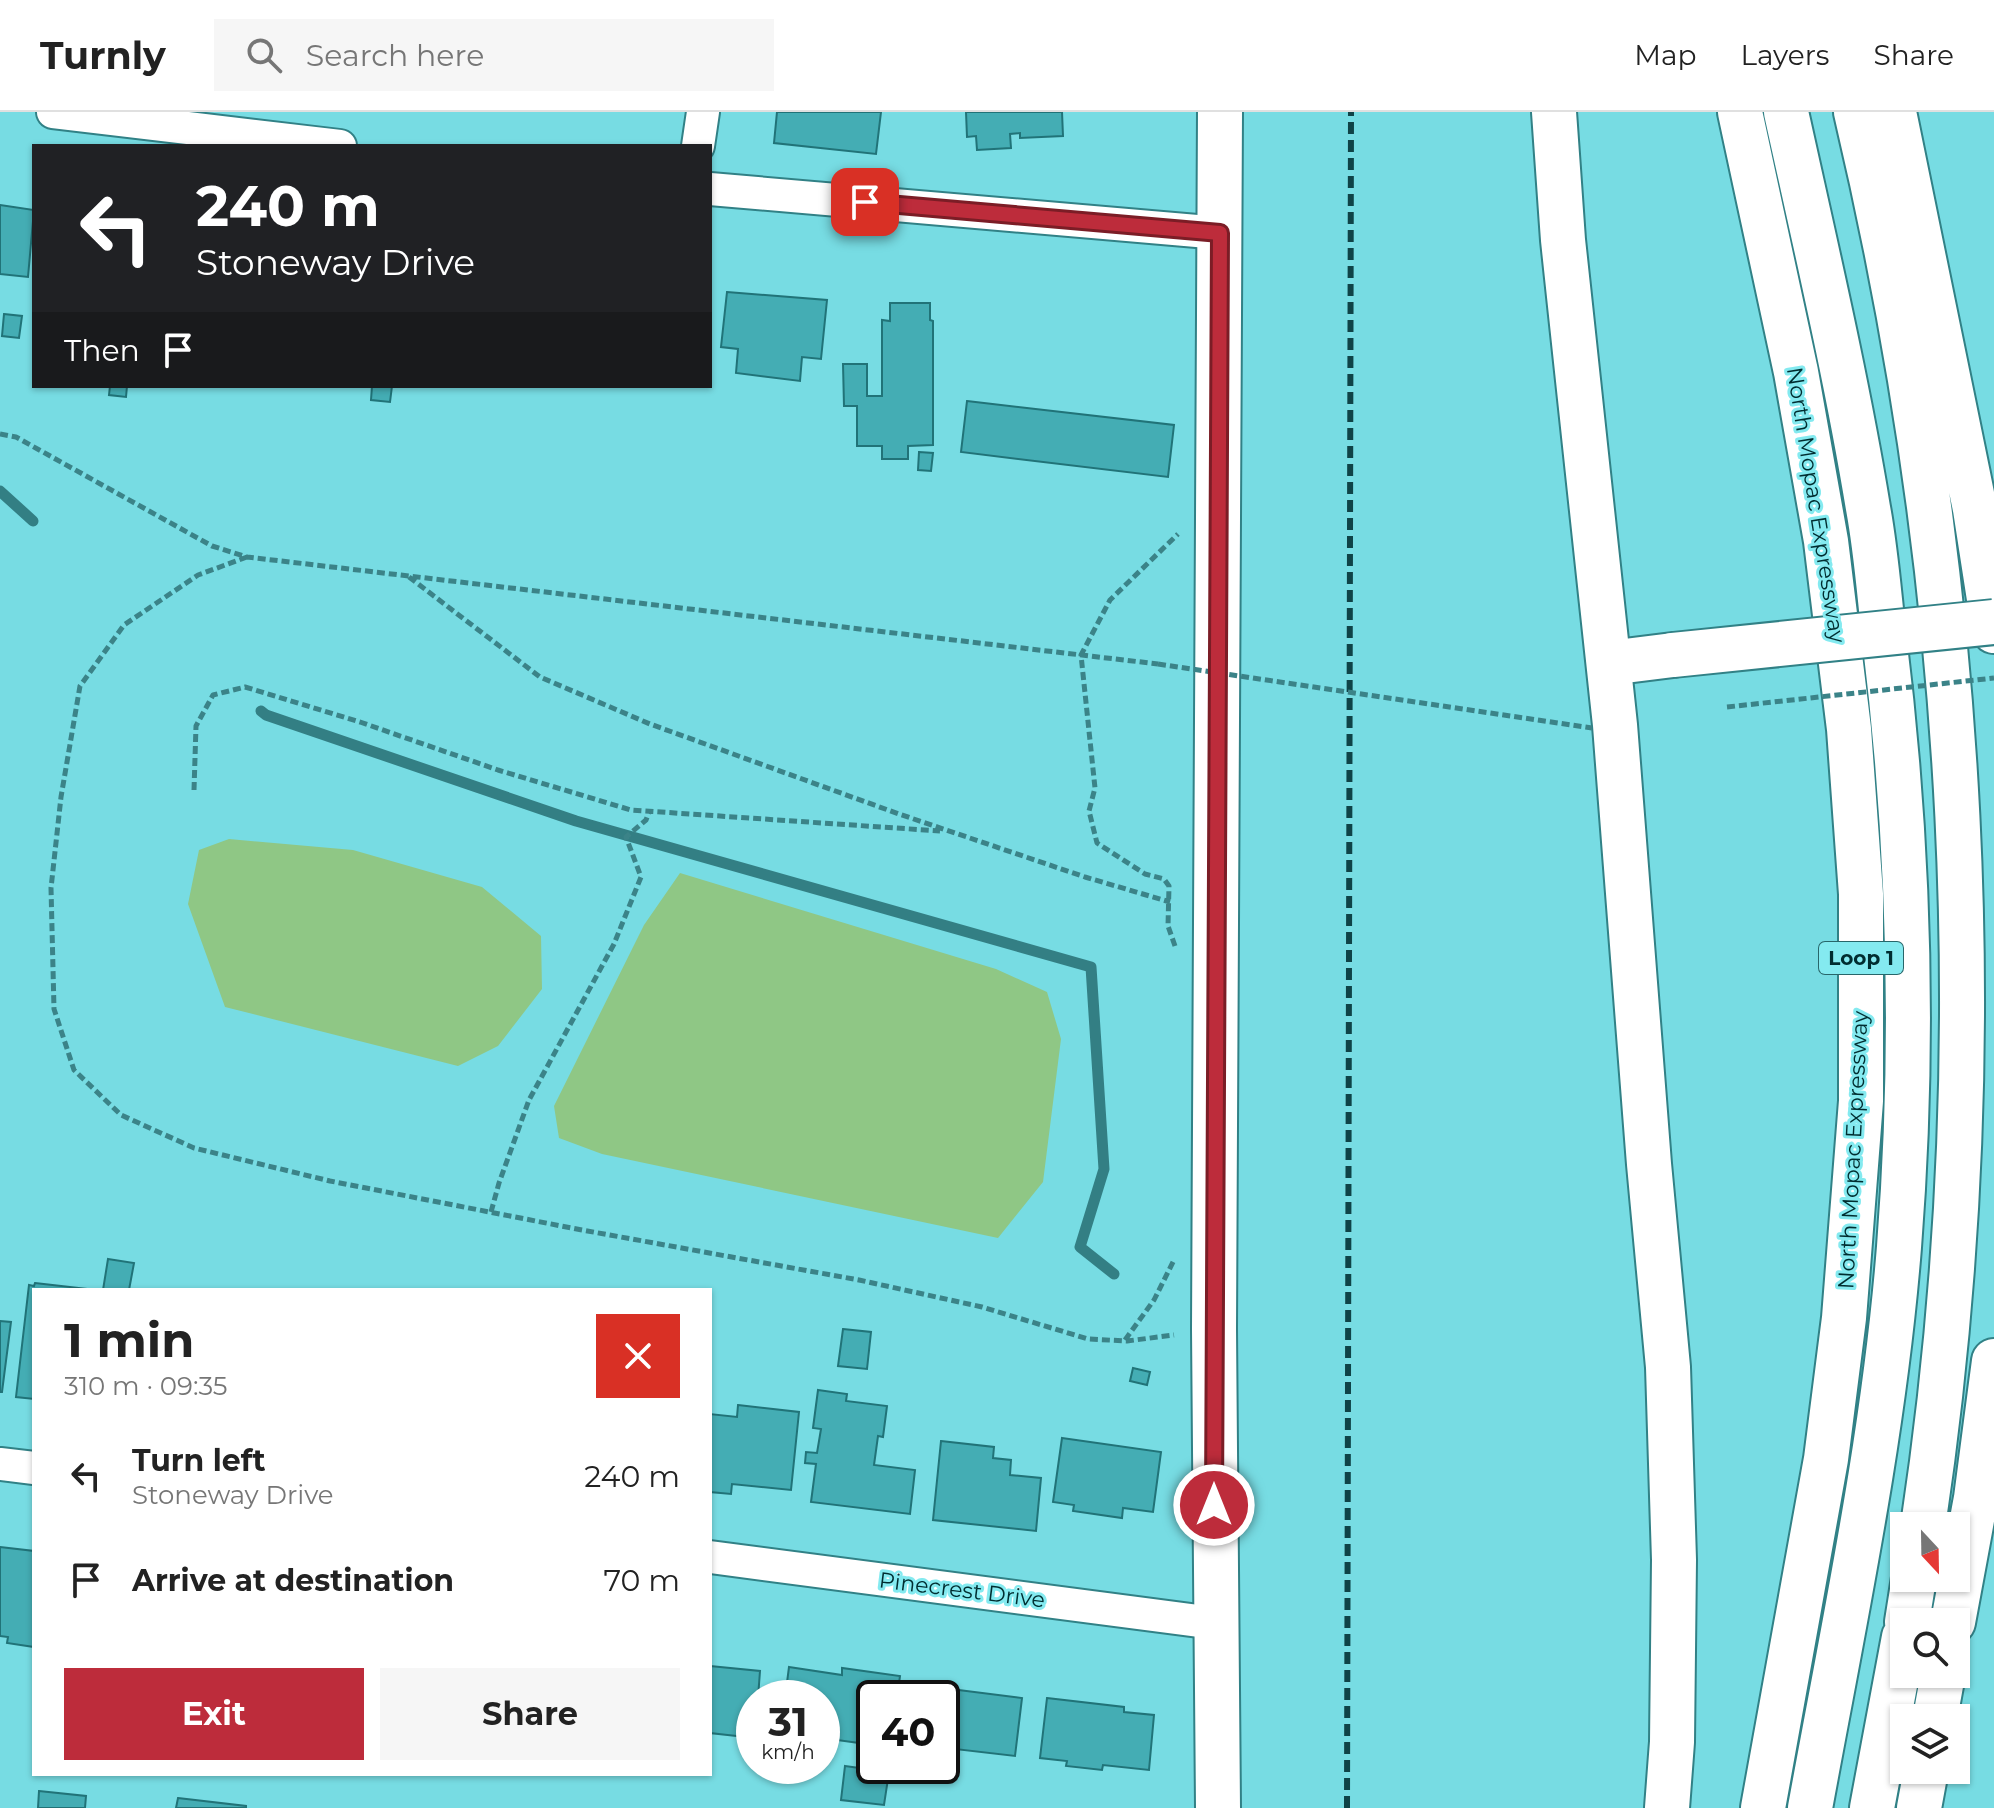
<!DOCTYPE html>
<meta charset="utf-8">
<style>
:root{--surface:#fff;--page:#f6f6f6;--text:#222;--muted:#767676;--line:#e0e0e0;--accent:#bd2c3b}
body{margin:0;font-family:Montserrat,sans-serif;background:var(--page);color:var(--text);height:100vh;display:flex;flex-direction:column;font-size:30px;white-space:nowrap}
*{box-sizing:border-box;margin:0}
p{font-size:26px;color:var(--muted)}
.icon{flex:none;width:44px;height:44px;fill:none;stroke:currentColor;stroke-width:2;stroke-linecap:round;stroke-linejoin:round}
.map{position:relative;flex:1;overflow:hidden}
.drawer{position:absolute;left:32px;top:1176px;width:680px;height:488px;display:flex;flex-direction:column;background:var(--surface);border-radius:0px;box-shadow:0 2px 6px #0004}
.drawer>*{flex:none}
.guide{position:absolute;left:32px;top:32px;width:680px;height:244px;border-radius:0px;box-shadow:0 2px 6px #0004;background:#202124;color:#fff;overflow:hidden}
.needle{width:52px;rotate:158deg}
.tools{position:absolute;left:1890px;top:1400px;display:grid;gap:16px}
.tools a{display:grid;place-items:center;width:80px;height:80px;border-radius:0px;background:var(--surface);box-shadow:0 2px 6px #0004;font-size:40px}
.speed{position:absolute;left:736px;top:1568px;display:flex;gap:16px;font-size:40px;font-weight:700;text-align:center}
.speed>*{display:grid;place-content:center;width:104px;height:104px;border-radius:50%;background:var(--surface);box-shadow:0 2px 6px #0004;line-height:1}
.speed small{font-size:20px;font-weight:400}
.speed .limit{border:4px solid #111;border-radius:12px;background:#fff;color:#111}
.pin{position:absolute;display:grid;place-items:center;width:68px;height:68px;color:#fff;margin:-34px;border-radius:16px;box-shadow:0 4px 12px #0006}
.me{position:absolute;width:88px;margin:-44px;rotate:0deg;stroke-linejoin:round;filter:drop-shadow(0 0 6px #0008)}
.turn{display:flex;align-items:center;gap:28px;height:168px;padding:0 32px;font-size:36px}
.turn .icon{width:104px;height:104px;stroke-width:2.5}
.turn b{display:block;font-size:56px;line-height:68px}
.then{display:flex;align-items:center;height:76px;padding:0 32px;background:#0003;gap:16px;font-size:30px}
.round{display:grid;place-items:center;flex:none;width:84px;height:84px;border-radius:0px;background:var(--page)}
.overview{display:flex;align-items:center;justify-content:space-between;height:136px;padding:0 32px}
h1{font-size:48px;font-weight:700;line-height:60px}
.cta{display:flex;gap:16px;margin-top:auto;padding:16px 32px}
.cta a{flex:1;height:92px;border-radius:0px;background:var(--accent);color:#fff;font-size:32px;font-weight:700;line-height:92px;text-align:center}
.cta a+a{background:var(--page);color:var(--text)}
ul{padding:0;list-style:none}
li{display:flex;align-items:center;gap:24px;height:104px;padding:0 32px}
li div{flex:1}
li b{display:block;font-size:30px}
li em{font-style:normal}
header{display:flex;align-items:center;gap:48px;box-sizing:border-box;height:112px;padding:0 40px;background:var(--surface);border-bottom:2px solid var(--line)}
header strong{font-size:38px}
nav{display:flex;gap:44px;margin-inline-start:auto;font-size:28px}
.search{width:560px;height:72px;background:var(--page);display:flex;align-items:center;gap:20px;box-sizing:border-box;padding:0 28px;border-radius:0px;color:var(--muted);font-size:30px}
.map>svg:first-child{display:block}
.green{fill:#8fc785}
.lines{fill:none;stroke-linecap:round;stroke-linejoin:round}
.stream{stroke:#337f84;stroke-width:11}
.building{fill:#44adb4;stroke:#217378;stroke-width:2}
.street-casing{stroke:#318186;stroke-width:36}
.secondary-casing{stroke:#318186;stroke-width:48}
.highway-casing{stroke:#318186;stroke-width:48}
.path{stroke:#3b8388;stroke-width:5;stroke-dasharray:8 4;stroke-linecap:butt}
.street{stroke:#fff;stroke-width:32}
.secondary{stroke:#fff;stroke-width:44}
.highway{stroke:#fff;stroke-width:44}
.rail{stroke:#0f4347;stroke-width:6;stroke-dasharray:12 6;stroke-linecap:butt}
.secondary-bridge-casing{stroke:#318186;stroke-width:48;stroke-linecap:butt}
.path-bridge{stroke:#3b8388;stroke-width:5;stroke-dasharray:8 4;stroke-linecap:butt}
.secondary-bridge{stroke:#fff;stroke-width:44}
.route-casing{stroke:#7b1d26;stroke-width:20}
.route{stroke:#bd2c3b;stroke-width:14}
.labels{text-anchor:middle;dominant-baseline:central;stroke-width:6;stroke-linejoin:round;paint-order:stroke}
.shield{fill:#84eaf0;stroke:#28666a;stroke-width:2}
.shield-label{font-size:20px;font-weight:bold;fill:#002d30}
.street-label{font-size:22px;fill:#002d30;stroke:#84eaf0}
</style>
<header>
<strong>Turnly</strong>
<div class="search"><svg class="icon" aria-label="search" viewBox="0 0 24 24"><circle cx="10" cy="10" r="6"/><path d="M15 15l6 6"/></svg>Search here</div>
<nav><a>Map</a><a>Layers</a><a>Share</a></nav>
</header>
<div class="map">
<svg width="1994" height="1696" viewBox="0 0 1994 1696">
<rect width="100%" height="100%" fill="#77dce3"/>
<!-- green -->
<path class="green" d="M229,727L353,738L482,775L541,824L542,877L498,934L458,954L225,895L188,792L199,738Z
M680,761L996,857L1047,880L1061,927L1043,1070L998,1126L602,1042L559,1026L554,994L644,813Z"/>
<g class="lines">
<!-- stream -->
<path class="stream" d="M0,379L33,409
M261,599L266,603L576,709L1091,855L1104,1057L1080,1135L1114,1162"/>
</g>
<!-- building -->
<path class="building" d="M777,0H881L876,42L774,31Z
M966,0H1062L1063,24L1020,26V21L1010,22L1011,36L977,38L976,24L967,25Z
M0,93L34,98L28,165L0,162Z
M727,180L827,188L821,247L802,245L800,269L736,261L738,237L721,235Z
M890,191H930V208L933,209V333L908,334V347H882V334H857V294H844L843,252H867V284H882V208L890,209Z
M4,202L22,204L19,226L2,224Z
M110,274H127L126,285L109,283Z
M372,274H392L390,290L371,288Z
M967,289L1174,313L1168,365L961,340Z
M919,340L933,341L931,359L918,358Z
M108,1147L134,1151L129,1178H103Z
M35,1171L96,1178H34V1287L16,1285L29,1173L34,1174Z
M0,1209L11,1210L2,1280H0Z
M843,1217L871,1220L867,1257L838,1254Z
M1133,1256L1150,1260L1147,1273L1130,1269Z
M818,1278L847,1282L846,1289L887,1294L883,1325L878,1324L874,1353L915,1358L910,1402L811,1390L816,1352L805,1351L806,1340L817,1341L821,1317L813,1316Z
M738,1293L799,1300L791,1378L732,1372L731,1382L710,1380V1302L737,1305Z
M1062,1326L1161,1340L1153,1400L1123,1396L1122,1406L1073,1399L1074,1393L1053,1390Z
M941,1329L994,1335L993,1346L1011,1348L1010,1363L1041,1366L1036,1419L933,1408Z
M0,1435L34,1439V1535L7,1531L8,1525L0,1524Z
M710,1554L760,1559L758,1586H754V1626L710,1621Z
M789,1555L842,1563V1556L900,1564L897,1586H874V1633L822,1626V1586H785Z
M919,1573L1022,1586L1015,1644L947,1636L943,1665L908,1660V1654H942V1586H917Z
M1047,1586L1124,1595V1600L1154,1603L1149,1658L1103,1653L1102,1658L1066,1654L1067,1649L1040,1646Z
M845,1654L889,1660L884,1693L841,1688Z
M39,1679L86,1684L85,1696H38Z
M178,1686L246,1694V1696H176Z"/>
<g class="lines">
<!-- street casing -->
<g class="street-casing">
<path id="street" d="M53,0L340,34
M698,34L703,0
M710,77L1220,121
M0,1352L34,1356
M710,1445L1214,1511"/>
</g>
<!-- secondary casing -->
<g class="secondary-casing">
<path id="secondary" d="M1609,551L1673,543
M1218,1696L1214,1217L1220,0"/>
</g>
<!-- highway casing -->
<g class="highway-casing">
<path id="highway" d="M1554,0L1563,128L1615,613L1649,1052L1668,1255L1674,1448L1672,1630L1667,1696
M1740,0L1796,260L1826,429L1849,617L1861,782V989L1844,1206L1826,1347L1763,1696
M1786,0C1815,132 1846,263 1868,396C1876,439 1879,482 1884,525C1909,726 1915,932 1899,1135C1884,1324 1844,1510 1810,1696
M1856,0C1966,464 1994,942 1923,1414
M1894,0L1975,397L1994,519
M1907,1510L1914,1466
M1953,1510L1976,1386L1994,1249
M1935,1606L1943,1562
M1872,1696L1904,1525
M1919,1696L1926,1658"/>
</g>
<!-- path -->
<path class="path" d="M0,322L16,325L212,434L247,445L1158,552
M247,445L198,463L124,513L80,574L61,685L51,776L54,897L74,958L121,1003L194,1036L330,1069L582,1118L859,1168L982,1195L1088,1227L1127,1229L1174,1223
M409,465L540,565L650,612L899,702L1085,765L1170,790
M194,678L196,614L213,583L245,575L360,610L498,658L631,698L940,719
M1175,834L1168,814L1169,774L1164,767L1145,762L1097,731L1089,699L1095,676L1081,543L1110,488L1178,422
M491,1100L499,1071L529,988L614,832L641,765L626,725L646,708L649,700
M1125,1228L1154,1188L1174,1148"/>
<!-- street -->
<use href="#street" class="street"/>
<!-- secondary -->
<use href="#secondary" class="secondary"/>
<!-- highway -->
<use href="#highway" class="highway"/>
<!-- rail -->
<path class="rail" d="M1347,1696L1351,0"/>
<!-- secondary-bridge casing -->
<g class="secondary-bridge-casing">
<path id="secondary-bridge" d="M1673,543L1994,510"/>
</g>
<!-- path-bridge -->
<path class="path-bridge" d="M1158,552L1592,616
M1727,595L1994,566"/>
<!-- secondary-bridge -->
<use href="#secondary-bridge" class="secondary-bridge"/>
</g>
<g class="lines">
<!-- route casing -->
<g class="route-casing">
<path id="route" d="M865,90L1220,121L1214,1393"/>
</g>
<!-- route -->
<use href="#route" class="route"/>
</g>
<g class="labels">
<!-- shield labels -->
<rect class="shield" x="1819" y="830" width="84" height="32" rx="6"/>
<g class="shield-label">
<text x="1861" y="846">Loop 1</text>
</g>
<!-- street labels -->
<g class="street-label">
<text transform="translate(1816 393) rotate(81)">North Mopac Expressway</text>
<text transform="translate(1853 1038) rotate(-87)">North Mopac Expressway</text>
<text transform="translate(962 1478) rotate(7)">Pinecrest Drive</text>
</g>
</g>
</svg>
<div class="tools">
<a><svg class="needle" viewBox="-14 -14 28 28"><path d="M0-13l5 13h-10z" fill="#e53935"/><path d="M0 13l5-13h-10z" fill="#767676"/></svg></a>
<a><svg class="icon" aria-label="search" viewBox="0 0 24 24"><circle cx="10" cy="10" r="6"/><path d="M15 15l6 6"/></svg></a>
<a><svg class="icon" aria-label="layers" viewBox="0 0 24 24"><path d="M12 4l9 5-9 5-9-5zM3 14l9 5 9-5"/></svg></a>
</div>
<div class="speed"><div>31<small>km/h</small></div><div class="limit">40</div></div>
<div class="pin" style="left:865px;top:90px;background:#d93025"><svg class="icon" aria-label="arrive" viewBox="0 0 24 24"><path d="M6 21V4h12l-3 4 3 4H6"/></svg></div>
<svg class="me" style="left:1214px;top:1393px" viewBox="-20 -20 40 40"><circle r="17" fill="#bd2c3b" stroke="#fff" stroke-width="3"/><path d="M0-11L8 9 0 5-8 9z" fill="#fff"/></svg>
<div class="guide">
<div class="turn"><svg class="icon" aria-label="left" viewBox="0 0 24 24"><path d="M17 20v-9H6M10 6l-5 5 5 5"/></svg><div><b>240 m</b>Stoneway Drive</div></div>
<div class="then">Then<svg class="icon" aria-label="arrive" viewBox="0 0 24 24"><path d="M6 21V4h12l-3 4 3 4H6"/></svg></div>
</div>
<section class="drawer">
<div class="overview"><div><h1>1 min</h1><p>310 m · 09:35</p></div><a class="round" style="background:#d93025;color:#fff"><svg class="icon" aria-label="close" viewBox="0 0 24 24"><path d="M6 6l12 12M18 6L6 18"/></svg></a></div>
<ul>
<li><svg class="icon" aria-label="left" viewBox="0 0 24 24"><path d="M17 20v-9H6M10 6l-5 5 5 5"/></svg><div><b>Turn left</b><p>Stoneway Drive</p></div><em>240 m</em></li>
<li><svg class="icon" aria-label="arrive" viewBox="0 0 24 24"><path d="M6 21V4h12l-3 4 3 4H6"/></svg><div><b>Arrive at destination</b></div><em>70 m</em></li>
</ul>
<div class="cta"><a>Exit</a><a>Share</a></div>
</section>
</div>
